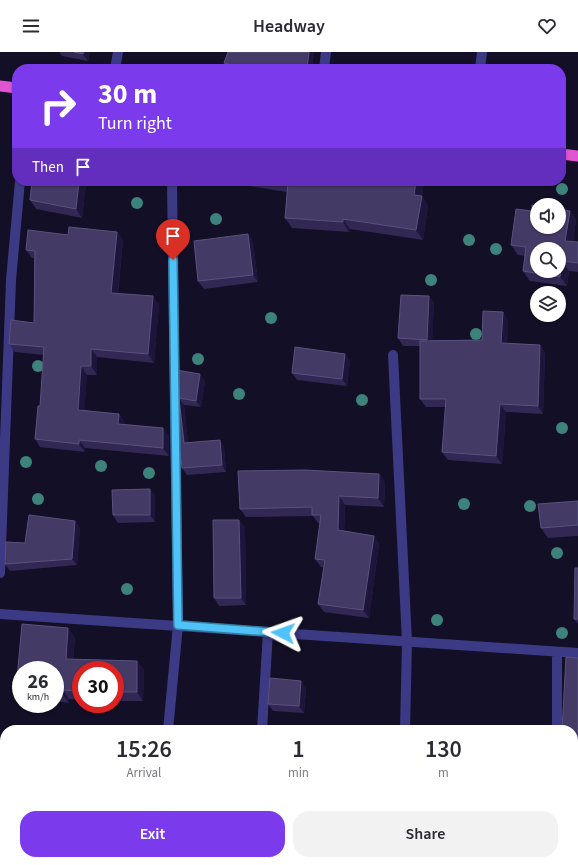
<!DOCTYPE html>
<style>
:root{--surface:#fff;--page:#f2f2f3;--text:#2b2b33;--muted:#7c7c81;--accent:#7c3aed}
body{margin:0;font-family:"Source Sans 3",sans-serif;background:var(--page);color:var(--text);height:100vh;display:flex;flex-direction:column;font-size:15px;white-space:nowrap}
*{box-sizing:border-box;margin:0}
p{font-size:13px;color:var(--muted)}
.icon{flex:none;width:22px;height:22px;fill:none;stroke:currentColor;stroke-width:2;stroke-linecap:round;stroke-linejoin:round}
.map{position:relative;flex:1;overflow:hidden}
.drawer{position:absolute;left:0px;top:673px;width:578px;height:140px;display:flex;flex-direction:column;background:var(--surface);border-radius:16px 16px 0 0;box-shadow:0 1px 3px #0004}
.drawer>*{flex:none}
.hud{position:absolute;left:12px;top:12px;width:554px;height:122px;border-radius:16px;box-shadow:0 1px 3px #0004;background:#7c3aed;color:#fff;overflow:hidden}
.tools{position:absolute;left:530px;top:146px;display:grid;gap:8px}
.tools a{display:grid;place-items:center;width:36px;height:36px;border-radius:50%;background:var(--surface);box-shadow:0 1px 3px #0004;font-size:20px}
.speed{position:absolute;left:12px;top:609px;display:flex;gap:8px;font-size:20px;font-weight:700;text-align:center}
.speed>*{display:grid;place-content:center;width:52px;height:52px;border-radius:50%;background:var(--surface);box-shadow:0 1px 3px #0004;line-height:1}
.speed small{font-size:10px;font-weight:400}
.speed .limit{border:6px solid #d22;background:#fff;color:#111}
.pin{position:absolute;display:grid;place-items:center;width:34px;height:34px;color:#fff;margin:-41px -17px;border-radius:50% 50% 50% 0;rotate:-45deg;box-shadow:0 0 4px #0007}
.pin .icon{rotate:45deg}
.me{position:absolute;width:44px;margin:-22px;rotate:274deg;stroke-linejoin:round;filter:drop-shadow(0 0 3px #0008)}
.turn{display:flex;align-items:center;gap:14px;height:84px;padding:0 20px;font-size:18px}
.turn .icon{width:52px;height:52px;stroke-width:2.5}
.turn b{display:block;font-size:28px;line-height:34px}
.then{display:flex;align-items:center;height:38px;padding:0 20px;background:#0003;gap:8px;font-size:15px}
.eta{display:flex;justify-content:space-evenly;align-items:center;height:68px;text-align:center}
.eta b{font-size:24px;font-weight:600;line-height:28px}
.action{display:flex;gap:8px;margin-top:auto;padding:8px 20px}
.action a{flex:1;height:46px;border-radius:16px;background:var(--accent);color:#fff;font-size:16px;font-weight:600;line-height:46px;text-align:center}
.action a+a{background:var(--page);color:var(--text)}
header{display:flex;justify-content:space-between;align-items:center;height:52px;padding:0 20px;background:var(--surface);font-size:18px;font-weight:600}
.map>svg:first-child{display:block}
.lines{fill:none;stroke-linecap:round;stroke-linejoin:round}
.minor{stroke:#3d3a85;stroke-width:10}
.trunk{stroke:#e055d1;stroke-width:11}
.tree{fill:#3d827b}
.wall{fill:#312854}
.shaded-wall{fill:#1d163a}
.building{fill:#433a66;stroke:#5a527e;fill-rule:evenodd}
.route-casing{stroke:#337fa1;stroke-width:10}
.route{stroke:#4fc3f7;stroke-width:7}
</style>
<header><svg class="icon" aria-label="menu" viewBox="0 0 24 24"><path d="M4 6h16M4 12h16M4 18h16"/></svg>Headway<svg class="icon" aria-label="heart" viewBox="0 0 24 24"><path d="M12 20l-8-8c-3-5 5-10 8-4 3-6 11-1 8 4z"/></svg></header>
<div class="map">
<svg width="578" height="813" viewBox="0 0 578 813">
<rect width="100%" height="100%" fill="#130f26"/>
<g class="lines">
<!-- minor -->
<path class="minor" d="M115,17L118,0
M324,17L326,0
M480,17L482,0
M393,303L407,590L405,678
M0,521L11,228L20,129
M0,562L578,601
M557,600V678
M168,678L178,573L172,129
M262,678L268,580
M557,808V813
M254,813V808
M403,813V808"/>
<!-- trunk -->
<path class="trunk" d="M0,34L17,36
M561,102L578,104"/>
</g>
<!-- trees -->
<g class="tree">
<circle cx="562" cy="137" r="6"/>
<circle cx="137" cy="151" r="6"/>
<circle cx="216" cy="167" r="6"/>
<circle cx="469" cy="188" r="6"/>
<circle cx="496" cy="197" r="6"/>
<circle cx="431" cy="228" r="6"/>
<circle cx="271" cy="266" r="6"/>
<circle cx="476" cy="282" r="6"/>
<circle cx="198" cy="307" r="6"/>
<circle cx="38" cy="314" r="6"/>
<circle cx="239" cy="342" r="6"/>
<circle cx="362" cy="348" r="6"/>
<circle cx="562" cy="376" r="6"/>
<circle cx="26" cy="410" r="6"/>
<circle cx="101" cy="414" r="6"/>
<circle cx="149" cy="421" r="6"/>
<circle cx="38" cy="447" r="6"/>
<circle cx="464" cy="452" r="6"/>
<circle cx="530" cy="454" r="6"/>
<circle cx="557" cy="501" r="6"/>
<circle cx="127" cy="537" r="6"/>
<circle cx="437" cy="568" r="6"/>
<circle cx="562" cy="581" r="6"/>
</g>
<!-- wall -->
<path class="wall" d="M59,0H90L88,9L62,4Z
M228,0H314L312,17H229L224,11Z
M32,129H95L94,132L86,131L82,166L36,157L30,148Z
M240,129H424L422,144L428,154L423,188L350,177L349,180L292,176L285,166L287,140L243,133Z
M532,159H570L576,168L573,190H578V220L569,219L567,234L530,229L523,219L525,204L518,203L511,193Z
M117,180L123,188L118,242L159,252L154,311L97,305V323H87L84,358L119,362L125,371V372L163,376L169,384V404L85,396V400L40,395L35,387L40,354L44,303L15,300L9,292L34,271V206H32L26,198L68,183Z
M248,182L253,190L258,230L204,237L198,229Z
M429,244L434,252L432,288H482L508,268L507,291L540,293L545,301L543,362L506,360L502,412L448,408L442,400L446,355H426L420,347V294H403L398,286Z
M345,302L350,309L347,334L297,328L292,321Z
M176,318L205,329L201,355L184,353L188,391L220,388L224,395L226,420L187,423L182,416L181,404L177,399Z
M379,422L385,430L384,455L345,453L344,479L374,484L379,492L369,566L324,560L318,552L324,515H321L315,507L320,471H318L313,464L246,465L240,457Z
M150,437L155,444V470L118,471L113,463Z
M578,449V484L548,486L541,476Z
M80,475L77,513L10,519L5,512L25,491Z
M245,475L246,553L219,554L214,546Z
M578,516V572L574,567Z
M22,572L68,576L75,586L73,607L137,609L144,618L143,649H115V618H81V648L69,647V651L55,649V618H21V644L16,637Z
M578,606V717H575L573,714V678Z
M306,636L304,661L273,659L268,652Z
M573,757H578V780H573Z"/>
<!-- shaded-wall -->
<path class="shaded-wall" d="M84,0H90L88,9L83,2Z
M309,0H314L312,17H307Z
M79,129H84L86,131L82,166L76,157Z
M416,129H424L422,144L428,154L423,188L416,178L414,143Z
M570,159L576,168L572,199L565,189Z
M343,167L350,177L349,180L343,170Z
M117,180L123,188L117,249L111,241Z
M248,182L253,190L258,230L253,223Z
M562,209L569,219L567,234L560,225Z
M153,244L159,252L154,311L148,302Z
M429,244L434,252L432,295L427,288Z
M503,260L508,268L507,299L501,291Z
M540,293L545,301L543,362L538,354Z
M91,297L97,305V323L91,314Z
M345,302L350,309L347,334L342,327Z
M81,314L87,323L84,366L78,358Z
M200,322L205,329L201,355L196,349Z
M179,346L184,353L189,398L184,391Z
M500,352L506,360L502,412L496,404Z
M119,362L125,371L124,380L118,372Z
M163,376L169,384V404L163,396Z
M79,388L85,396V400L79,392Z
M220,388L224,395L226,420L222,413Z
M379,422L385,430L384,455L378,446Z
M150,437L155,444V470L150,463Z
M339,444L345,453L344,487L338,478Z
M239,468L245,475L246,553L241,546Z
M75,469L80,475L77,513L72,507Z
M374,484L379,492L369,566L363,558Z
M68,576L75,586L72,616L66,607Z
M137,609L144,618L143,649L137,640Z
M301,629L306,636L304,661L299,654Z
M63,638L69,647V651L62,642Z
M34,808L38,813H34Z
M116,808H122L121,813H116Z
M366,808H372V813H366Z"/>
<!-- building -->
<path class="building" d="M74,0H84L83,2Z
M228,0H309L307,17H246L224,11Z
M503,15L515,17H502Z
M32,129H79L76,157L30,148Z
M275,129H416L414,143L422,144L416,178L343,167V170L285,166L288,131Z
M532,153L537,154V175H559V157L570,159L565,189L578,190V211L562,209L560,225L523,219L526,195L511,193L516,157L532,159ZM537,197H559V219H537Z
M69,175L117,180L111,241L153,244L148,302L91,297V314H81L78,358L119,362L118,372L163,376V396L79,388V392L35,387L38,354H40L44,295L9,292L11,268L34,271L35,199L26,198L28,178L68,183Z
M248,182L253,223L198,229L194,189Z
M401,243L429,244L427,288L398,286Z
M483,259L503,260L501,291L540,293L538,354L500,352L496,404L442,400L446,347H420V289L482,288Z
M295,295L345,302L342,327L292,321Z
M176,318L200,322L196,349L179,346L184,391L220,388L222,413L182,416L180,399H177Z
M305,418L379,422L378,446L339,444L338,478L374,484L363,558L318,552L325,508L315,507L321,463H312V455L240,457L238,419Z
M150,437V463H113L112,438Z
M578,449V473L541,476L538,452Z
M29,463L75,469L72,507L5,512L6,490L25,491Z
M213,468H239L241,546H214Z
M575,516H578V567H574Z
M22,572L68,576L66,607L137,609V640H115V618H81V639L63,638L62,642L55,641V618H21V637H16Z
M566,605L578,606V708L573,707V678H562Z
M270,626L301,629L299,654L268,652Z
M573,757H578V776H573Z
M0,807H5V808H34V813H0Z
M82,808H116V813H82Z
M326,808H366V813H326Z"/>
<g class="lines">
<!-- route casing -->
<g class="route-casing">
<path id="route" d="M173,208L178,573L283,581"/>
</g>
<!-- route -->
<use href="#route" class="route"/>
</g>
</svg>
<div class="tools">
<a><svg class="icon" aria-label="sound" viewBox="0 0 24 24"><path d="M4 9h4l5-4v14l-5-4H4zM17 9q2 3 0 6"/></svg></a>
<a><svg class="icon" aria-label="search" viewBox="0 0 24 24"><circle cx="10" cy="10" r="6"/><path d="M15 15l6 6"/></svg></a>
<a><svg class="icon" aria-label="layers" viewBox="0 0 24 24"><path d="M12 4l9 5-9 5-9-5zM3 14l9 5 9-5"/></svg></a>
</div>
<div class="speed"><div>26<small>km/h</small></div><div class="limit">30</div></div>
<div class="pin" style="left:173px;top:208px;background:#d93025"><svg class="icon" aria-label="arrive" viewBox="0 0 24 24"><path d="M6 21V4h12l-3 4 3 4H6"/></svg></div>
<svg class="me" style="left:283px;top:581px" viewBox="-20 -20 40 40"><path d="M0-17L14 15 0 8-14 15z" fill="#4fc3f7" stroke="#fff" stroke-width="4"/></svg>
<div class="hud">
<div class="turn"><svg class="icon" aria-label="right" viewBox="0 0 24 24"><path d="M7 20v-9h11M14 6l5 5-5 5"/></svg><div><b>30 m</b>Turn right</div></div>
<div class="then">Then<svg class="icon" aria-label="arrive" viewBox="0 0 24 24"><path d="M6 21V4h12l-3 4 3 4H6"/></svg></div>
</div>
<section class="drawer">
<div class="eta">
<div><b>15:26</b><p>Arrival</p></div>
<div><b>1</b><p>min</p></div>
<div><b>130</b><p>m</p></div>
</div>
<div class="action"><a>Exit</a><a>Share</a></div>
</section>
</div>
